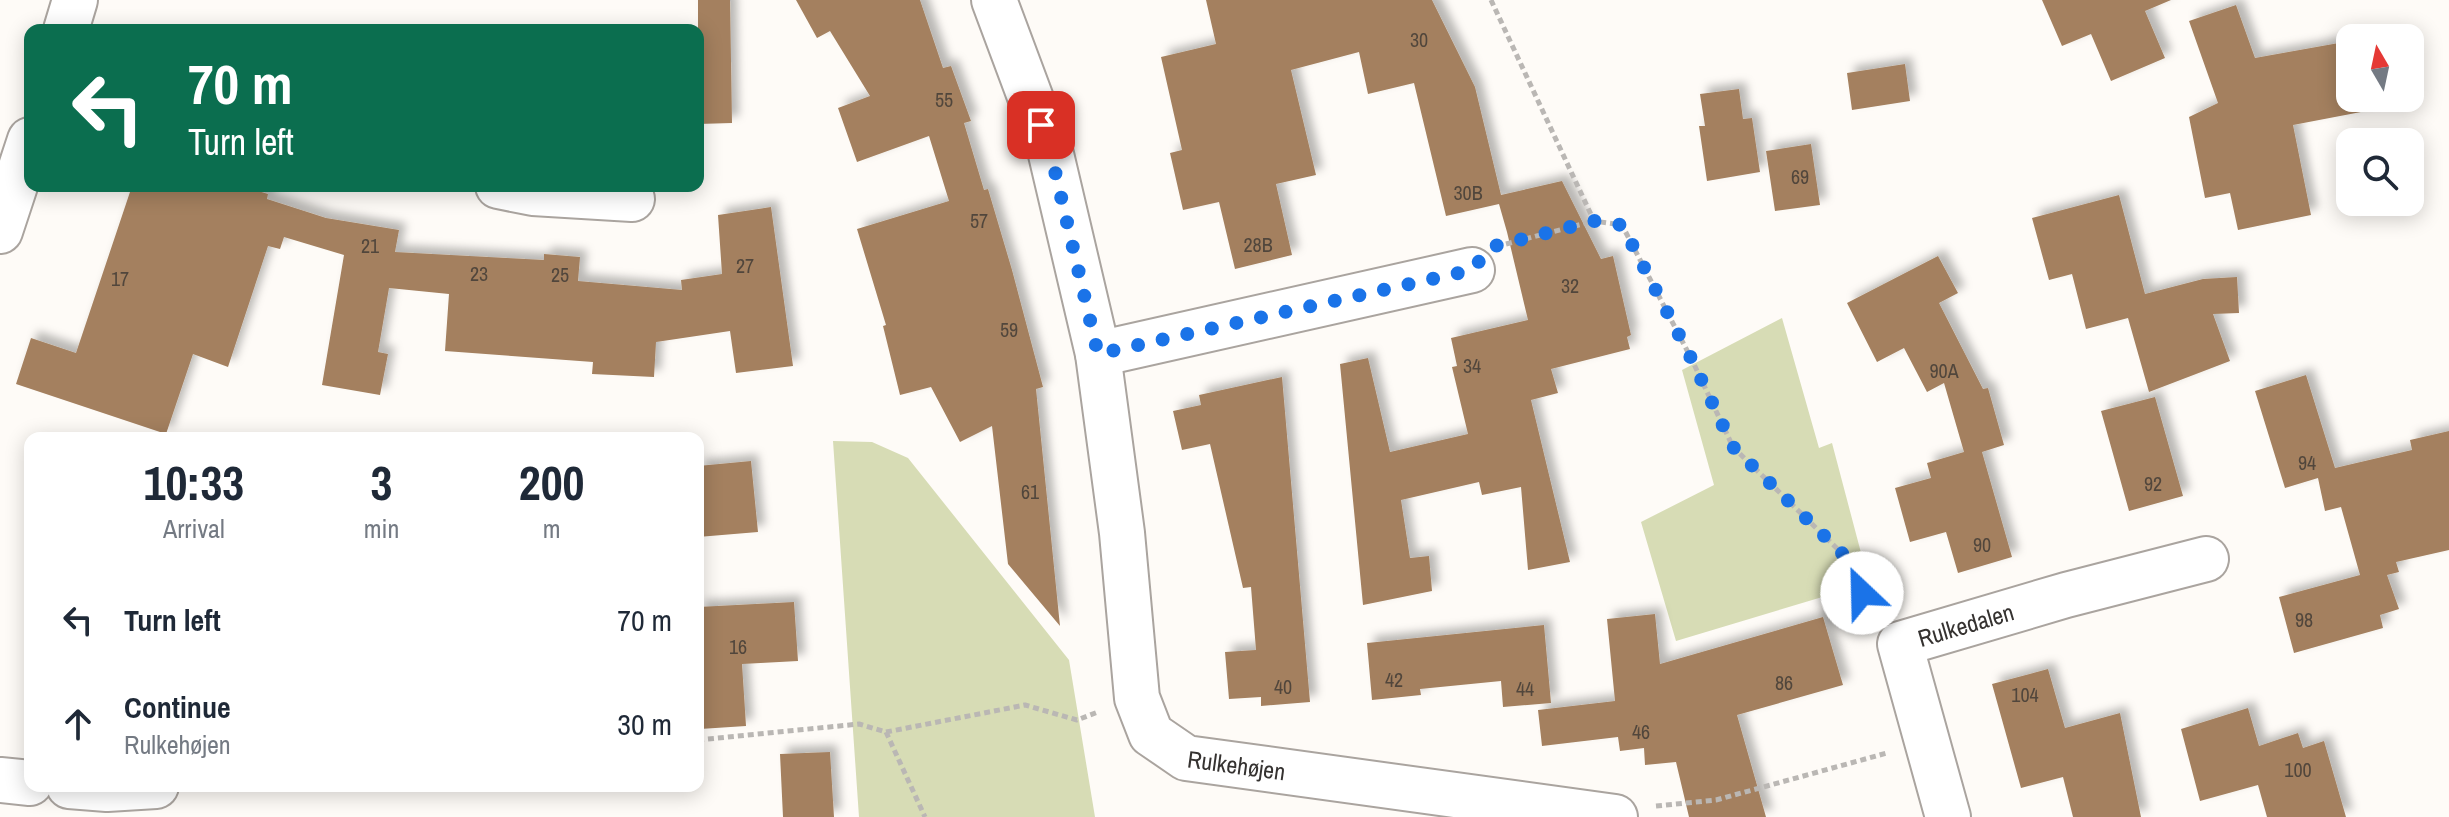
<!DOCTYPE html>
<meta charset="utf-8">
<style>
:root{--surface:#fff;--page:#f2f2f3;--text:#1f2937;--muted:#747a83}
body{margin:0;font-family:"Archivo Narrow",sans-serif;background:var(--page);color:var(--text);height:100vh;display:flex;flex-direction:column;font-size:30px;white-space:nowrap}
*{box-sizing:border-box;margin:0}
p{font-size:26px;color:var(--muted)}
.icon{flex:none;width:44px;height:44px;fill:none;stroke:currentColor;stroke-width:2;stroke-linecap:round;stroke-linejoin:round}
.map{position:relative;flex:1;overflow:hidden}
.panel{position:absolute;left:24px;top:432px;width:680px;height:360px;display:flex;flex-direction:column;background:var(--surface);border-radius:16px;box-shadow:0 4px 20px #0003}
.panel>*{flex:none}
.guide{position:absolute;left:24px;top:24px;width:680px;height:168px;border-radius:16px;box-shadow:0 4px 20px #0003;background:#0b6e4f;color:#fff;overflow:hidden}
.needle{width:52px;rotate:351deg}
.controls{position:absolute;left:2336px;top:24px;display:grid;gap:16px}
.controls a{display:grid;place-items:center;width:88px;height:88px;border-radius:16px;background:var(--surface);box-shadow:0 4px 20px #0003;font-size:40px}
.pin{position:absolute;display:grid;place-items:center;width:68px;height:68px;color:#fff;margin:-34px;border-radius:16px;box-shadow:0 4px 12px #0006}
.me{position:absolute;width:88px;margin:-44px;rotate:336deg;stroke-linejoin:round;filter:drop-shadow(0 0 6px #0008)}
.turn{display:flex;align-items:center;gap:28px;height:168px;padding:0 32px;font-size:36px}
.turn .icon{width:104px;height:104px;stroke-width:2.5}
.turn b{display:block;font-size:56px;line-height:68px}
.eta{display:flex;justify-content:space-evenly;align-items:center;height:136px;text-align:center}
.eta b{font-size:48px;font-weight:800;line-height:56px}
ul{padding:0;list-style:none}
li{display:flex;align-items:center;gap:24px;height:104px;padding:0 32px}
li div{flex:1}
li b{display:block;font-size:30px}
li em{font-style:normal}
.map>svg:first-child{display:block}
.green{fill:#d7dcb5}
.building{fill:#a4805f;filter:url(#shadow)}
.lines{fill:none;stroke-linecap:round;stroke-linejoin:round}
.minor-casing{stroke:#aaa49f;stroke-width:48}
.path{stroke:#bab7b4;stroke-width:5;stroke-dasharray:6 4;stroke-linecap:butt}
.minor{stroke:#fff;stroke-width:44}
.route{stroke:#1a73e8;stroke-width:14;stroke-dasharray:0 25.2}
.labels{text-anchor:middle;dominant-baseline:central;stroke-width:7;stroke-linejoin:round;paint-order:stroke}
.number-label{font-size:20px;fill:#51463c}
.street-label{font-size:24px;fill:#353230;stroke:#fff}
</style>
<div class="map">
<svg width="2449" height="817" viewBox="0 0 2449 817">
<defs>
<filter id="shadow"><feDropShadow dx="7" dy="-7" stdDeviation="4" flood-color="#0004"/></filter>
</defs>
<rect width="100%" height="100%" fill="#fefbf7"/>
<!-- green -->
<path class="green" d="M1782,318L1819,448L1832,443L1869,583L1676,641L1641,522L1714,485L1682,370Z
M833,441L872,442L908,458L1069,660L1095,817H859Z"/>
<!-- building -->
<path class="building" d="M698,0H730L732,123L698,124Z
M796,0H920L943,68L951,66L971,121L964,123L984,190L988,189L1012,270L1043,387L1036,389L1060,626L1008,564L992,426L960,442L931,387L900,395L883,326L886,325L857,229L949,201L929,136L857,162L838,108L870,96L830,31L817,38Z
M1206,0H1432L1475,87L1501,195L1562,181L1601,259L1613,256L1631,335L1627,337L1630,349L1551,369L1558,393L1531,400L1570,562L1528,570L1521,487L1482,495L1479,482L1401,500L1410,558L1429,556L1432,591L1363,605L1340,364L1368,358L1390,452L1468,434L1452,367L1457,366L1451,338L1528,320L1507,232L1499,204L1446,216L1414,83L1368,94L1359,52L1291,70L1316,175L1276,184L1292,255L1235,269L1219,202L1183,210L1170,153L1182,150L1161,57L1216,44Z
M2042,0H2171L2145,11L2165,58L2111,81L2091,34L2062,46Z
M2236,5L2255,58L2350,41V98H2407L2408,103L2293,125L2311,215L2238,230L2230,193L2205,198L2189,117L2218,103L2189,21Z
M1905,64L1910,101L1852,110L1847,73Z
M1739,89L1743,119L1752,118L1760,172L1707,181L1699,126H1705L1700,94Z
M1811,144L1820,205L1775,211L1766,151Z
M132,186H242L268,194L267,199L326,218L399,230L395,252L544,260V254L580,257L578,281L682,290L681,280L722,274L718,215L771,207L793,366L736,373L730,331L656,342L654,377L592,374L593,362L445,351L449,294L389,288L378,352L388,354L380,395L322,385L344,255L284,237L280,249L268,246L228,367L193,354L166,434L16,384L31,338L76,353Z
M2119,195L2145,294L2203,279L2237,277L2239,313L2213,314L2230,361L2149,392L2128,318L2086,329L2072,274L2049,280L2032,218Z
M1938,256L1958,293L1939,303L1983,389L1988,388L2004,445L1982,452L2012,557L1958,573L1946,532L1910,542L1895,488L1931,478L1927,463L1964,452L1944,383L1927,392L1904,348L1877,362L1847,303Z
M2306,375L2335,468L2412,450L2410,440L2449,431V550L2396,562L2399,572L2387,575L2399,609L2380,615L2383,628L2294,653L2279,597L2360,575L2341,507L2325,511L2318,478L2285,488L2255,391Z
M1282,377L1310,702L1261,706V697L1229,699L1225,652L1256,650L1251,587L1243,588L1210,444L1182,450L1173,411L1201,405L1199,395Z
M2155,397L2183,496L2129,511L2101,411Z
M751,461L758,532L698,537V466Z
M794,602L798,661L742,664L746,726L700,729L698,607Z
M1655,614L1660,664L1823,617L1843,685L1737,715L1766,817H1689L1676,762L1645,765L1644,748L1620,751L1618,737L1542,746L1538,710L1615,701L1607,619Z
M1544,625L1551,703L1503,707L1501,681L1420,689L1421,695L1372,700L1367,643Z
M2048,669L2065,728L2120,713L2141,817H2073L2063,777L2021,788L1992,684Z
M2248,708L2259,746L2298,733L2303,748L2324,741L2346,817H2267L2258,785L2200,801L2181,729Z
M830,752L834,817H783L780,754Z"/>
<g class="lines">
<!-- minor casing -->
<g class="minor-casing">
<g id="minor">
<path id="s1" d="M994,0L1050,150L1098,354L1122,533L1137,698L1151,734L1186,758L1615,817"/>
<path d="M66,30L75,0"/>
<path d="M498,186L533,193L632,199"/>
<path d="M0,231L30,140"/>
<path d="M1098,354L1472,270"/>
<path d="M0,780L30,783"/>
<path d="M69,786L107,789L156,786"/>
<path id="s2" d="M1948,817L1900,644L2066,595L2206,559"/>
</g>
</g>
<!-- path -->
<path class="path" d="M1491,0L1594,221L1622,225L1692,360L1733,447L1854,565L1869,617
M1506,244L1594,221
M886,732L1025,705L1077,720L1098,712
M698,740L859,724L886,732L925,817
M1656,806L1716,800L1887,753"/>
<!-- minor -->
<use href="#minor" class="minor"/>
</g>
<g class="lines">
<!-- route -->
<path class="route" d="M1041,125L1050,150L1098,354L1472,270L1491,247L1594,221L1622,225L1692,360L1733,447L1854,565L1862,593"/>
</g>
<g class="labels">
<!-- number labels -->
<g class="number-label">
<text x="1419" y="39">30</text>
<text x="944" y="99">55</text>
<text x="1800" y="176">69</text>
<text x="1468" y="192">30B</text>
<text x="979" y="220">57</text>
<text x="1258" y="244">28B</text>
<text x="370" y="245">21</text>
<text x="745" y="265">27</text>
<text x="479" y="273">23</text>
<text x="560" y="274">25</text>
<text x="120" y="278">17</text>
<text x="1570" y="285">32</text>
<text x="1009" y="329">59</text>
<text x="1472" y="365">34</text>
<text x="1944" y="370">90A</text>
<text x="2307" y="462">94</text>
<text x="2153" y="483">92</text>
<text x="1030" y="491">61</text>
<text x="1982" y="544">90</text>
<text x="2304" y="619">98</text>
<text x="738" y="646">16</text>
<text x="1394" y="679">42</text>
<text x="1784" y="682">86</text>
<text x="1283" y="686">40</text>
<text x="1525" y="688">44</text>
<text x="2025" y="694">104</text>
<text x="1641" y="731">46</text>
<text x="2298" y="769">100</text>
</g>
<!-- street labels -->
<g class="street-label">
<text stroke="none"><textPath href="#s2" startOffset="248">Rulkedalen</textPath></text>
<text stroke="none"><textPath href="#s1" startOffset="848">Rulkehøjen</textPath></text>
</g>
</g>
</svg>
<div class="controls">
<a><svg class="needle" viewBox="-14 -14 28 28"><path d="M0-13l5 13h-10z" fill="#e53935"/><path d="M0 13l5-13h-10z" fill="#747a83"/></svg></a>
<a><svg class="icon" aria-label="search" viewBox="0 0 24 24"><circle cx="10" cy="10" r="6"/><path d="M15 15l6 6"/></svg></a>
</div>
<div class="pin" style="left:1041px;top:125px;background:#d93025"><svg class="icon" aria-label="arrive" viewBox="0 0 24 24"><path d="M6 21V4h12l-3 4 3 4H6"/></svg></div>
<svg class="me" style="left:1862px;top:593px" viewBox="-20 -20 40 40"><circle r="19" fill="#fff"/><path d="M0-13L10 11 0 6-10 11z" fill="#1a73e8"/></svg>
<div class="guide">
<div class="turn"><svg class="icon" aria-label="left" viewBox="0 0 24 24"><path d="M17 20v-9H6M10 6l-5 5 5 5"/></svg><div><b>70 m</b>Turn left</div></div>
</div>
<section class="panel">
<div class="eta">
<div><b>10:33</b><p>Arrival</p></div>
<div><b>3</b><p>min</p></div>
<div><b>200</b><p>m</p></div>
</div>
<ul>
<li><svg class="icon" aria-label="left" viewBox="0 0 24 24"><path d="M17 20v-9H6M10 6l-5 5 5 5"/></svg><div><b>Turn left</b></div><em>70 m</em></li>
<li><svg class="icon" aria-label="ahead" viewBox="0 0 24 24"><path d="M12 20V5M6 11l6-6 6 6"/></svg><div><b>Continue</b><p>Rulkehøjen</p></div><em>30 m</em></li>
</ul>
</section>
</div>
